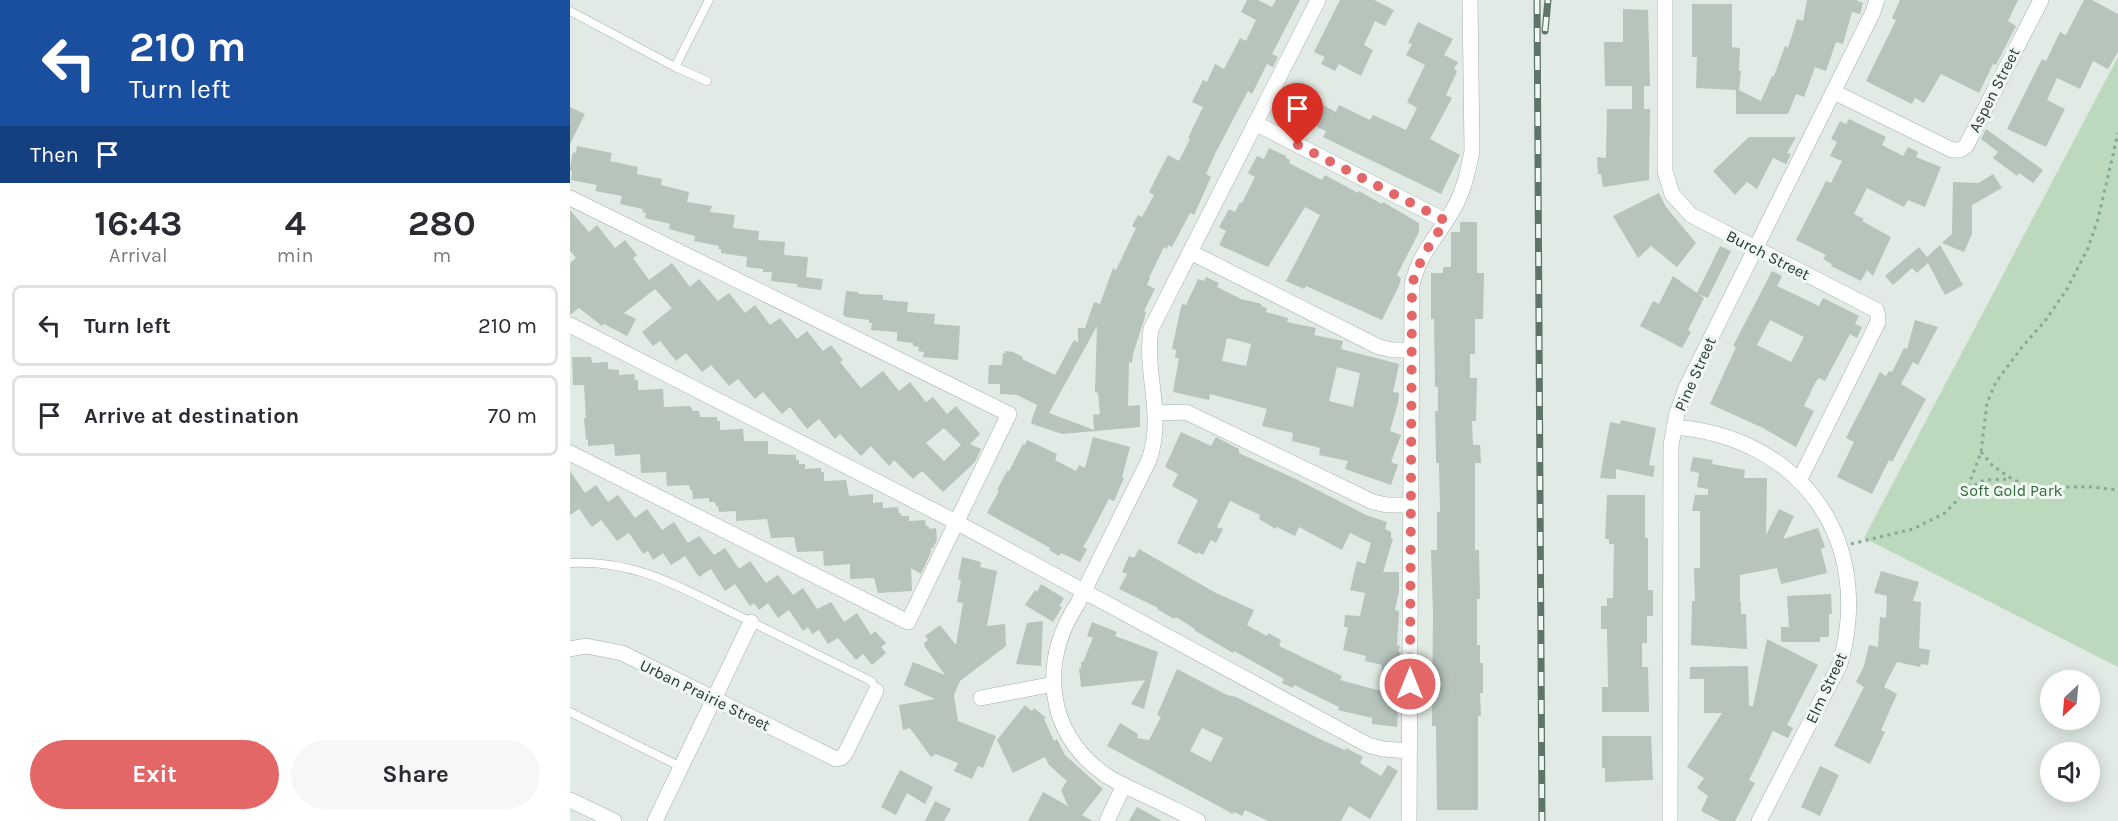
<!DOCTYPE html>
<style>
:root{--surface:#fff;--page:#f7f7f7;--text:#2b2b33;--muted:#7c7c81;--line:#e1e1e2;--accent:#e36766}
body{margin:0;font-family:Karla,sans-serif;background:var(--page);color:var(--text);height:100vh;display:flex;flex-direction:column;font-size:22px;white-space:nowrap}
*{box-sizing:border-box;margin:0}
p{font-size:20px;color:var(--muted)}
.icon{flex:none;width:33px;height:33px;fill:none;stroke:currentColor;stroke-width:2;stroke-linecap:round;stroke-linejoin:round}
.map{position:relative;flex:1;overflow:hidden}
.panel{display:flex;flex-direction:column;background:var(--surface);width:570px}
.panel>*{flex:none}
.guide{background:#1a4fa0;color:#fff;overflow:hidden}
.needle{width:39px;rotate:206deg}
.controls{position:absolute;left:1470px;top:670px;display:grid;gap:12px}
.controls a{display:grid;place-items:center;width:60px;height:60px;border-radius:50%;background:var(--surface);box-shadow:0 3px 15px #0003;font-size:30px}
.pin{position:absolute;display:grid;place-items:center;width:51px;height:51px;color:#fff;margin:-62px -26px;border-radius:50% 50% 50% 0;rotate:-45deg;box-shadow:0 0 6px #0007}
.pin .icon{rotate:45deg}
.me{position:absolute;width:66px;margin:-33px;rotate:0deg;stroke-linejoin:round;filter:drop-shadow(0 0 4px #0008)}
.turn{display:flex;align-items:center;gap:21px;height:126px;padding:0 30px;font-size:27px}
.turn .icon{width:78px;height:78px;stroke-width:2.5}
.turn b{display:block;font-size:42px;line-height:51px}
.then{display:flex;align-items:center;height:57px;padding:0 30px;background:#0003;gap:12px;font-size:22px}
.eta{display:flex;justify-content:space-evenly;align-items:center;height:102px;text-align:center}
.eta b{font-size:36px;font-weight:700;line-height:42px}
.action{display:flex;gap:12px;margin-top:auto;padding:12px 30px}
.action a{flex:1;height:69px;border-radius:36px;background:var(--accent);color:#fff;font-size:24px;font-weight:700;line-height:69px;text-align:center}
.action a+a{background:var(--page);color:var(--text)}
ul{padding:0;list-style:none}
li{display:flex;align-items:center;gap:18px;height:81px;margin:0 12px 9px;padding:0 18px;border:3px solid var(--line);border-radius:9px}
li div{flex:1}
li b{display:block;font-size:22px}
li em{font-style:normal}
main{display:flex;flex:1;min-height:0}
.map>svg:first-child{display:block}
.green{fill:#bcd9bd}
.building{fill:#b6c4bc;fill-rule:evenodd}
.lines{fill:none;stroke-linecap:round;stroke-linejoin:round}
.service-casing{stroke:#a4b1aa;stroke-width:9}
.minor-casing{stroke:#a4b1aa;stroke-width:16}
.path{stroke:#84aa95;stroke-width:3;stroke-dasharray:3 4.5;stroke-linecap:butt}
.service{stroke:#fff;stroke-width:8}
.minor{stroke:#fff;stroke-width:15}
.rail-casing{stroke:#5d7469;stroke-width:7}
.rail{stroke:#f1f7f2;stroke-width:4.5;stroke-dasharray:14;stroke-linecap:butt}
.route{stroke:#e36766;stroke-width:10;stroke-dasharray:0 18}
.labels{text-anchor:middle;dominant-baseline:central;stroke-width:6;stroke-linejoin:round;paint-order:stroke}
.street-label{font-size:16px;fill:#23382e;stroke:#f1f7f2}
.park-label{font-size:16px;fill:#326b3a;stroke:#f1f7f2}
</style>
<main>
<section class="panel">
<div class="guide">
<div class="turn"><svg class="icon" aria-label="left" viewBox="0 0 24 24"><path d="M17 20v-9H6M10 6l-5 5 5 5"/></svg><div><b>210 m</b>Turn left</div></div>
<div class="then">Then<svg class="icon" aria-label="arrive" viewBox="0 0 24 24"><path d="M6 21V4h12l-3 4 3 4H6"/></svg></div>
</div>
<div class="eta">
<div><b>16:43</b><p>Arrival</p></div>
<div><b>4</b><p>min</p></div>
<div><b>280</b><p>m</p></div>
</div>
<ul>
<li><svg class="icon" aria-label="left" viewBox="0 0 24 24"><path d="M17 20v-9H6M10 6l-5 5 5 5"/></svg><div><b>Turn left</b></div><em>210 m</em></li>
<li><svg class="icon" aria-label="arrive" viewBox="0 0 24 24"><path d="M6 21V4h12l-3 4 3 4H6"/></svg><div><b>Arrive at destination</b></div><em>70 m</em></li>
</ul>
<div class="action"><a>Exit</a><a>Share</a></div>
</section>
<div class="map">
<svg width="1548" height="821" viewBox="0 0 1548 821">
<rect width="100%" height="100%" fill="#e1eae4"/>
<!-- green -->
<path class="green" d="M1548,57V667L1294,538Z"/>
<!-- building -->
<path class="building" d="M677,0H688L702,7L706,0H730L702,54L708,57L703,67L697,64L682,94L678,91L646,152L636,174L641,177L624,215L620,213L602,247L598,245L597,249L594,247L579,278H580L577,285L585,289L574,311L576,312L574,320L563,354L562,363L559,362L558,406L570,405V427L492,434L462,424L461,422L467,405L447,395L430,394V384H418L419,365H432L433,353H435V351L443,352L453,357L452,359L485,375L504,340L508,342V328H515L524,302L530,304L543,268L546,270L566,228L562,226L568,215L572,217L584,195L579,192L598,155L609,161L620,139L618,138L633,107L622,102L633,80L637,82L645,64L654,69L670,38L676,41L686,20L671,12ZM527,326L525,392L528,393L530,414L523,415L524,430L479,413Z
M770,0H804L824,10L815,26L805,21L794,45L803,50L791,76L769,64L765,71L751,64L755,57L744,52Z
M1237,0H1286L1293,3L1290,14L1282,12L1273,44L1266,42L1256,71L1245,67L1234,97L1226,94L1218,114H1166V90L1126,88L1127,57H1122V4H1162V47L1170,48L1169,71H1171L1169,90L1191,101L1202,76H1204L1215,46L1218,48L1227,19L1233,21Z
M1330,0H1448L1438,21L1446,26L1426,65L1423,64L1409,93L1371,74L1354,103L1345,98L1342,104L1296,81L1326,20L1322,18Z
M1514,0H1522L1548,14V52L1538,69L1523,61L1510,89L1487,78L1477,100L1495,109L1476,147L1437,129L1472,59L1476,61L1490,32L1496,35Z
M1053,9L1078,10L1080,86H1074V109H1080L1079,180L1033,187L1031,174H1028L1027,157L1036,158L1037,109H1062V86H1035L1034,42H1053Z
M848,22L883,39L874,55L888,62L884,69L887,71L886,74L876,95L882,98L860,139L890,155L871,194L753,137L756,131L725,116L727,114L721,111L727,98L733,101L736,96L766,112L769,105L800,120L803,115L836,130L847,108L837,102L855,65L836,55L842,44L838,43Z
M0,107L15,114L0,144Z
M1279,119L1316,137L1312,145L1333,156L1338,147L1348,152L1346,157L1371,167L1355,207L1338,200L1334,207L1297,188L1284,214L1294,219L1292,221L1321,237L1303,276L1297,270L1291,281L1261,266L1262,264L1253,259L1256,255L1226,240L1256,181L1261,183L1272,161L1260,156L1267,142L1261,139L1270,121L1276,124Z
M1416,129L1473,170L1463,183L1449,173L1447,176L1423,158L1428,152L1411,139Z
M1179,137H1226L1217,153L1221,154L1216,164L1203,158L1187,189L1177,182L1165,195L1143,171Z
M7,146L42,153L40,161L68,167L67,174L92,179L91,185L119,192L117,202L142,206L140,212L165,215L163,228L189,231L188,240L215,242L214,255L238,257L236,277L253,279L251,290L227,287V284L201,281L202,272H193V269L176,267L177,257L151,253V249H148L149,246L124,241L125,236L99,229L100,224L75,218L76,213L72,212L73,209L50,204L52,196L25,191L27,185L1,180L2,171H0V168L3,152L6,153Z
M699,148L716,156V158L720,160L719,163L752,180L755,175L788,193L789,191L812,204L813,202L849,223V232L827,275L831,278L829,286L812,320L736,286L734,289L716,281L750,215L735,207L698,267L649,245L656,231L649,227L659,209L665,212L670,202L672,203L685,177L678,173L687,156L694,159Z
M1423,174L1432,188L1402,205V234L1394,252L1372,243L1382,234L1383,182L1409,183Z
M1089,193L1096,207L1126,243L1107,267L1081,246L1068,258L1043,216Z
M0,210L19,232L27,225L45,248L55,240L67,255L63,258L79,280L102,263L120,287L129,279L148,301L159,293L175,313L185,305L200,325L210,318L227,339L237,331L253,351L261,345L273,360L270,362L291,388L313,371L329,391L340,382L356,402L363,397L377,414L386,406L410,434L400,444L411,449L405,462L373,492L352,471L343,479L324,460L319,466L301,446L291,456L270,434L265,439L249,419L237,429L220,407L212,414L193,392L185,399L168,379L159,386L141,365L132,372L116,353L106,361L90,341L83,346L72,332L102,308L85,289L54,313L66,319L57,336L34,324L32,326L9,308L0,315V263L6,258L0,251ZM374,428L391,445L374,461L356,443Z
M890,222H907V273H914L913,319H905V354H900V378H907L906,421H902L903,445H910L911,463H905V550H909L910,599H907V645H910V663H913V693H910L911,716H908V810H867L866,726H862L863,613L861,550H867V512H870L869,463H866V456L865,411H868V387H865L864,319H861V273H873V267H881V232H890Z
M1370,245L1393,285L1375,295L1358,263L1347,273L1342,268L1323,285L1315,276L1349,247L1357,257Z
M1150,246L1161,251L1138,298L1128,294L1134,298L1118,330L1121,332L1112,348L1070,326L1083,301L1089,304L1103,276L1127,293Z
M1202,271L1212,276L1207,286L1249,306L1253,298L1289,316L1285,324L1292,327L1287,338L1280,334L1255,381L1249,378L1245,383L1234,406L1244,411L1226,447L1193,428L1140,404L1166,347L1163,346ZM1200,320L1234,337L1221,362L1187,345Z
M636,277L649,283L647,287L671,299L692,304L691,306L697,308L696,312L718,318L717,322L746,328L744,335L773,341L771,349L829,364L823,392L829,393L828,403L820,431L831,435L821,462L828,465L821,485L775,469L778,461L749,455L750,448L722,441L723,433L692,426L697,409L640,394L639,400L603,392L609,358H605L606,350L602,349L610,311L612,304L616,305L628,279L634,281ZM657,338L681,344L676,366L652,361ZM767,367L790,373L783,407L759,401Z
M276,291L288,292V294L313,295V300L338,302L337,312L365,314L364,324L390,326L388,360L353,357L354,352L348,351L349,347L343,346V343L327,341V332L301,330L302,323H299V320L276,317L273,315Z
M1345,320L1368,327L1348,365L1343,362L1331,384L1356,399L1322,462L1319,460L1302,494L1267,477L1284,442L1276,438L1310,372L1316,376L1319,371L1322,372L1334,348L1337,349Z
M2,357H21L22,363L38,362V369L49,370V375L64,374L65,380H68V390L93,389L94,407L120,406L123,411H129L130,417H147V421H150V430L173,429L174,441H198V454L226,455V460H229V464H235V469L251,468V472H254V481L276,480L279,496L303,494V503L313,502V508L328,507L329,513H331V516H339V521L355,520L356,526H359V529L366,528L367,540L363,548H361V552L351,574L341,568L342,591L308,593L304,578L280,579V564L254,566L253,551L227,552L224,537L201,538L197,519L166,521V511L149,512L148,506H146L145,502H139V498L123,499L122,490H120L119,485L97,486L96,472L71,473L70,454L45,456L44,444L18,446V439L16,440L14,418H16L14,385H3Z
M1051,420L1086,428L1079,465L1085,466L1083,477L1046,469V479L1030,478L1040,422L1050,424Z
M611,432L641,446L646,437L669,449V453L730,481L796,515L817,522L815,529L821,532V538L823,539L813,572H829V591L825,610L829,611L827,645L830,646L828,652H830V663L824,686H829L827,727L802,724V718L768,710L769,707L724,685L723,688L712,683L714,679L664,651L663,653L624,630L625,629L606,617L604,619L587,609L588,608L549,589L557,574L552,572L559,556L564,558L569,549L646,593L684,610L677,625L697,636L698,633L711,640L709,646L772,676L770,680L811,691L812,665L795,661L796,656L773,650L778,627H774L775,615L790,616L795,593L780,590L787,561L795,564L801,543L780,533L772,550L729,527L725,536L707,527L706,529L689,519L690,515L660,501L647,527L653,529L646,543L641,540L633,555L628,552L627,554L607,543L628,500L602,486L608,474L595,467Z
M523,437L560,447L552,477L554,478L544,501L539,499L519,537L513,547L517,549L510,562L491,553L489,556L479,550L480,548L417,513L429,491L427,490L437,471H439L453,444L455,445L457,440L487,454L485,460L506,471L509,465L515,468Z
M1123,457L1143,460L1142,464L1175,470L1174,478H1197L1196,535L1209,509L1224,516L1213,539L1248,528L1255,547L1251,549L1257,573L1211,584L1207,568L1170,575V602H1171V614H1176L1177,649L1121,645L1122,601H1125L1124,568H1130V511H1122L1125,495H1138V489L1127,487L1129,473L1120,471Z
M0,471L15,493L26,485L38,502L48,495L65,518L77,509L92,530L104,522L118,543L129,536L144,555L155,548L169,569L180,561L196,583L208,575L223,595L233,588L247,609L261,602L274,622L287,613L301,635L305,631L316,643L311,647L316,653L302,665L293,654L286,660L268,638L258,644L249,630L242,634L238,627L233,631L219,610L208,618L198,603L189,610L184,603L180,606L165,584L155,591L141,569L129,577L115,556L101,565L93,553L83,560L78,551L73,554L59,533L47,541L31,520L22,527L9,509L0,515Z
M1037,495H1075V538H1078V590H1083V616H1077V643H1072V667H1078L1079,712H1032V687H1038L1037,629H1031V606H1037V598H1043L1044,544H1039V539H1035Z
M392,557L411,562L410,567L427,571L417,626L435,624L436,646L390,681L384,695L388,721L426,736L413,768L408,766L402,779L384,771L388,763L366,754L361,757L340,728L333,730L329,705L365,699L334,685L343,662L375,675L355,647L354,643L358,640L355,636L370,625L386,645L393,603L387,602L391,580L388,579Z
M1311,571L1349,582L1343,601L1351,602L1349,648L1360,650L1358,665L1351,664L1350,667L1327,662L1314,687L1327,694L1311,730L1315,732L1300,764L1264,746L1294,687L1286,682L1294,666L1299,645L1308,647L1310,617L1316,618L1317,596L1304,593Z
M471,584L494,598L489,606L492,607L483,622L455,605L465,590L467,592Z
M1261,594L1262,614H1259V637H1250V642H1211V627H1219L1217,596Z
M473,621L471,666L446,664L457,623Z
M522,622L547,632L545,636L588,652L574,709L561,704L575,680L511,687L509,668H511V662H513L523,638L517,636Z
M1197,639L1248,665L1217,725L1223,728L1218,738L1203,731L1179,780L1185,783L1165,821H1150L1131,811L1138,796L1127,788L1134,778L1117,767L1152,713H1134V679H1120V667L1178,666L1179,706H1183Z
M607,669L657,695L666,697L752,740L775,750L776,748L793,757L790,763L811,776L818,765L828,771L800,819L779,806L771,821H698L675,810L672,816L664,812L663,814L537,746L550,723L568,734L567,738L579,740L591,717L587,715ZM632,728L653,738L641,762L620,751Z
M455,705L462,711L464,708L476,718L474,719L484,741L487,739L495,755L533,789L512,815L523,821H458L473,792L498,806L491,790L497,781L479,765L475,757L443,773L427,740Z
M1032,736H1081L1083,780L1035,782V768H1032Z
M1250,766L1269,775L1250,816L1231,807Z
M330,770L363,787L355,804L337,793L326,815L311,807Z
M365,801L381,809L374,821H355Z
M567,807L592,821H559Z"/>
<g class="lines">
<!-- service casing -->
<g class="service-casing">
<path id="service" d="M0,11L105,67
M137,81L105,67L139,0
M0,563C65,559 112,588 169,616C211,637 254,658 297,679L302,682L306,691
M0,712L111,767"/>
</g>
<!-- minor casing -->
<g class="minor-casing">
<path id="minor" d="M1095,0V171L1102,194L1121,215L1306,310L1308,316V322L1229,481
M1264,92L1382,150H1390L1396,146L1471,0
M685,123L876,221
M0,198L439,414L338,622L0,453
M620,252L809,347L823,350H842
M0,325L386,522L798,745L813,749L839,751
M586,413L616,412L803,502L817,505H841
M1104,427C1231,437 1305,540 1270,664L1189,821
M0,649L16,646L52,653L266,759L271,758L275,754L306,691
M411,698L484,684
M0,800L44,821
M85,821L181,622
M537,821L554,785
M628,821C609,812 590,802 570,793C558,787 545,782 534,774C475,731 470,661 508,603L579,460C595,414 574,375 581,329L748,0
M839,821L842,285C850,251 868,237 884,208C894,190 898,171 902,151L900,0
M1100,821L1101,445L1107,413L1116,388L1303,12L1307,0"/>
</g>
<!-- path -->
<path class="path" d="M1411,452L1423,466L1442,479L1461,487H1521L1548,490
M1398,489L1414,480L1440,479
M1281,544L1343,529L1375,513L1397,490L1411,452L1417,403L1426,382L1452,347L1475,321L1497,289L1518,248L1528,219L1548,133"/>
<!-- service -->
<use href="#service" class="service"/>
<!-- minor -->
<use href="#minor" class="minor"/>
<!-- rail casing -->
<g class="rail-casing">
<path id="rail" d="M967,0L972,821
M975,31L978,0"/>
</g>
<!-- rail -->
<use href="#rail" class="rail"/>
</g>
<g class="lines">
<!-- route -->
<path class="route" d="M728,145L876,221C861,242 849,260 842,285L840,684"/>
</g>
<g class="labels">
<!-- street labels -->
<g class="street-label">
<text transform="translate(1424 90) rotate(-63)">Aspen Street</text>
<text transform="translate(1198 255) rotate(27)">Burch Street</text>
<text transform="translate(1125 374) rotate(-66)">Pine Street</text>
<text transform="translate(1256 688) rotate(-65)">Elm Street</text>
<text transform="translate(135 695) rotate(26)">Urban Prairie Street</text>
</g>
<!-- park labels -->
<g class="park-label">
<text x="1441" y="490">Soft Gold Park</text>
</g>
</g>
</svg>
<div class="controls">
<a><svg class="needle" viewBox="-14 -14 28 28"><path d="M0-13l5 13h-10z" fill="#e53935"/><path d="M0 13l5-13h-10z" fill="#7c7c81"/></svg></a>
<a><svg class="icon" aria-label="sound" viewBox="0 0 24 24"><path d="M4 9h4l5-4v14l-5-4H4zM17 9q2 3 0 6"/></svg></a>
</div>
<div class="pin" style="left:728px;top:145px;background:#d93025"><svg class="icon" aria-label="arrive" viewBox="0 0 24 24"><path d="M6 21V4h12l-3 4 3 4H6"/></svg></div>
<svg class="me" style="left:840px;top:684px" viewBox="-20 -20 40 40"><circle r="17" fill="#e36766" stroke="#fff" stroke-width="3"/><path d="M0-11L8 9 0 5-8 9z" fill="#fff"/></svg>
</div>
</main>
